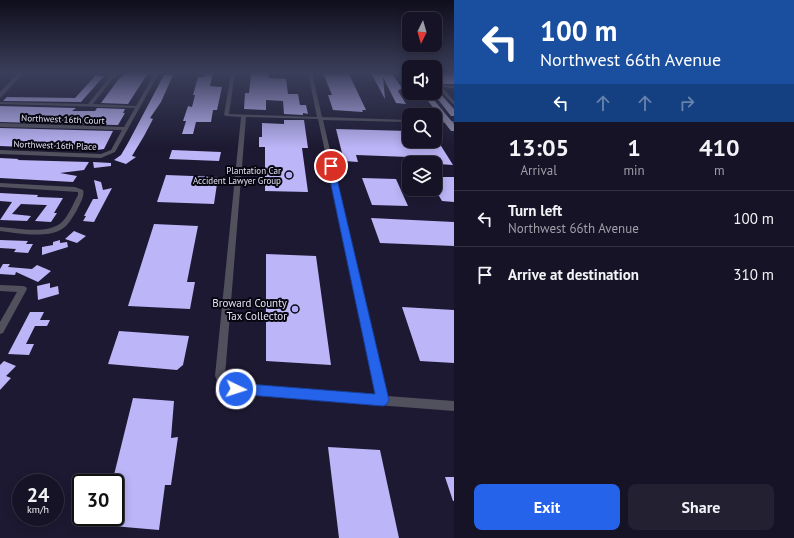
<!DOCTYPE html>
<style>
:root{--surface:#161326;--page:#232032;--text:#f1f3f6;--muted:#9e9ea7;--line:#353243;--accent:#2563eb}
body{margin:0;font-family:"PT Sans",sans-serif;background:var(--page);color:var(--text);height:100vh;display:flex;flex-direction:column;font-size:15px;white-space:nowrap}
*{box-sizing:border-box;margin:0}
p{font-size:13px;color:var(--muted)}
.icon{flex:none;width:22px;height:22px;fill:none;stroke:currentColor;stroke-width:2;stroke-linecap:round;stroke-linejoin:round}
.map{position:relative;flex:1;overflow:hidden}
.side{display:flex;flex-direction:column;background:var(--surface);width:340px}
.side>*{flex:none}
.banner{background:#1a4fa0;color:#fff;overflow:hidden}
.needle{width:26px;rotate:185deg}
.controls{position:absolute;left:402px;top:12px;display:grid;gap:8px}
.controls a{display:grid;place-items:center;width:40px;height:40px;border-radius:8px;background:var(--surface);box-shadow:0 2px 10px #0003,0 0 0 1px var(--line);font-size:20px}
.speed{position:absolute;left:12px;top:474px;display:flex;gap:8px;font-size:20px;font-weight:700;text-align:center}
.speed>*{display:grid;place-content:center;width:52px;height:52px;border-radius:50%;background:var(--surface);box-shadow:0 2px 10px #0003,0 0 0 1px var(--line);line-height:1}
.speed small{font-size:10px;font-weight:400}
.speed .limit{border:2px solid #111;border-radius:6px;background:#fff;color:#111}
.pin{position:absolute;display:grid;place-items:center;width:34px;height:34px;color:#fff;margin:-17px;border:2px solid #fff;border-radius:50%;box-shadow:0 1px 4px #0007}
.me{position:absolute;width:44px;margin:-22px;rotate:94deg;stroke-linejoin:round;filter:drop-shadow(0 0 3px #0008)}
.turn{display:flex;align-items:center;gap:14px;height:84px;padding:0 20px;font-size:18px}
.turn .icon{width:52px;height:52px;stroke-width:2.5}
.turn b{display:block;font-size:28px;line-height:34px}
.lanes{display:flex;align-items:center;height:38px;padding:0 20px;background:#0003;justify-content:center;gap:20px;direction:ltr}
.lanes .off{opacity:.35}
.eta{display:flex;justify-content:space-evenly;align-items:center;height:68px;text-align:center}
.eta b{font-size:24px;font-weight:800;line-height:28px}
.action{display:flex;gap:8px;margin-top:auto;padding:8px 20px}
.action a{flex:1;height:46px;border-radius:8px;background:var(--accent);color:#fff;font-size:16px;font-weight:800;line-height:46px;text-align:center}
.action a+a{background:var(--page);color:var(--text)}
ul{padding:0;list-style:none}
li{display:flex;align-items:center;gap:12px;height:56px;padding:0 20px;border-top:1px solid var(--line)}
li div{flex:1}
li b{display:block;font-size:15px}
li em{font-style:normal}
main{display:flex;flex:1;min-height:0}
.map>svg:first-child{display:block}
.building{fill:#bcb5f7}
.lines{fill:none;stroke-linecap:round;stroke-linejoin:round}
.minor{fill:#51505d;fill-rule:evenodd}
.tertiary{fill:#51505d;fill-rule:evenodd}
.trunk{fill:#8f8cab;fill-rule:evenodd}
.route{fill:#2563eb;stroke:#184099}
.poi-dot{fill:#b5acf8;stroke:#070610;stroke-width:1.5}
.labels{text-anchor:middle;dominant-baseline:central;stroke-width:4;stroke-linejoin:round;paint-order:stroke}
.far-street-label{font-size:9px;fill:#e2e1f3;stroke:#070610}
.far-poi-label{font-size:9px;fill:#e2e1f3;stroke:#070610;text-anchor:end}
.poi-label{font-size:11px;fill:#e2e1f3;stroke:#070610;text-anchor:end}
</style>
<main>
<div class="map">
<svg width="454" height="538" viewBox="0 0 454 538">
<rect width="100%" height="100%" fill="#1d1932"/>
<!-- building -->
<path class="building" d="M126,73H148L128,104L101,103L118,80Z
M205,73H213L210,86L222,87L217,110H213L211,122H196L193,134H182L186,121H183L188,106L192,107L195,95H193L198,77H204Z
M251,73H269V78L286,79L288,94H298L300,105H306L308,114L303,113V115L284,114L283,101L266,100V110L244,109L245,93H249Z
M323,73L349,74L366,110H362L363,112L333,110L328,95H332Z
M371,73L393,75L402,88L398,91L406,104L396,103L383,77L385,99Z
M435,74H454V84H443Z
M96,75L104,76L81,102L3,101L7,97L75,98Z
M164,75H173L161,102L150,118L153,119L144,136L132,156L136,157L126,164L114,160L121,155L128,143Z
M0,106L76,108L72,111H95L97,108L125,109L123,113H125L118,125L0,122Z
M284,120H304L308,148H302L308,192L265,191V147H259V137H262V123L284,124Z
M0,128L113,131L104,149L97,150L0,146Z
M336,129L409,131V141H438L453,165L438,164L435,158L356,155L358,162L344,161Z
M172,150L221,152L219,161L169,159Z
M0,158L19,159L17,160L89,162L84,170L60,173L77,176L73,182L0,178Z
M93,162L111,163V166L94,168Z
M166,175L218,177L214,204L157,202Z
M435,177H454V202L442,201L435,189Z
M362,178L396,179L408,206L372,205Z
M94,180L101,182L103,190L112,188L94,222L83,221L86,216H84L93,199H98Z
M0,193L38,195L37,197L63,198L54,213H57L51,222L35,221L47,205H45L21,204L12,214L31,216L27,221L0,220L12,202L0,201Z
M371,218L454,222V246L380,243Z
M154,224L198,226L187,282H195L190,309L128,306Z
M74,231L86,236L77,243L65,239Z
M0,240L28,241L26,244H33L28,253L14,252L16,249L0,248Z
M60,240V243L67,242L68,247L42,255V247L53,245V242Z
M266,254L316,256L331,365L266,361Z
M3,264H10L8,267L32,269L37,265L51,271L38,282L16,272L15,275L0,274V269Z
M50,283V288L58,286L59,294L38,300L37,286Z
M402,307L454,310V363L420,361Z
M30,312H44L40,320H50L47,326H35L26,344H34L29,355L8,354Z
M119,331L189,336L183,365L177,370L108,364Z
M4,361L16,366L6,376L11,378L0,390V365Z
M133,398L174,401L171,438L178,437L171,485H165L159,530L101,525L103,517H115V483H112Z
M328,447L380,450L399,538H339Z
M445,477H454V501H453Z"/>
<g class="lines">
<!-- minor -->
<path class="minor" d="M113,73H117L93,104L136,106L155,73H159L115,152L101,158L0,154V150L101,154L111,150L122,130L0,127V123L124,127L135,108L0,104V102L88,104Z
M231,73H235L229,114L317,117L308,73H312L322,117L409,120V122L323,120L387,396L454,401V411L236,394L220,387L215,376L241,117L226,116L224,115ZM246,117L318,119L377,395L236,384L228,381L225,376Z
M435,81L440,85L454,86V88L442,87L454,101V105L435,85Z
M435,121H454V123H435Z
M0,183L75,187L83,190C85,196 80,203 77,210C73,216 69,225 62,229C46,239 17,233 0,231V227C16,228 49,235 62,222C69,215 73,204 78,195V192L0,187Z
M0,285L23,286L26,287L27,289L3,333L0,334V322L17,292L0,291Z"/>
<!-- tertiary -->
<path class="tertiary" d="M18,73H24L0,98V92Z"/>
<!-- trunk -->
<path class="trunk" d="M435,89L437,90L454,109V116H451L433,93H435Z
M422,93H428L454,124V131H451Z"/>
</g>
<!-- sky -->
<linearGradient id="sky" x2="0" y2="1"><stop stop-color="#100e1c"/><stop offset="0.49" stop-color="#3a3e5a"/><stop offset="1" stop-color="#3a3e5a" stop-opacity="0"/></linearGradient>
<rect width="454" height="148" fill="url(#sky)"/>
<!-- route -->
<path class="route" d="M328,165L334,166L389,400L387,404L383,406L236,394L232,393L230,389L232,385L236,383L375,394L327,166Z"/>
<!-- markers -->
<g class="poi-dot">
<circle cx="289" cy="175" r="4"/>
<circle cx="295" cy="309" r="4"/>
</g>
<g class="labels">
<!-- far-street labels -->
<g class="far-street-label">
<text transform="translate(63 119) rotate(2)">Northwest 16th Court</text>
<text transform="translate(55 145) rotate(2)">Northwest 16th Place</text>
</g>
<!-- far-poi labels -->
<g class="far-poi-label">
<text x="281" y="170">Plantation Car<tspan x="281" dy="10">Accident Lawyer Group</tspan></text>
</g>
<!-- poi labels -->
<g class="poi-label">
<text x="287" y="303">Broward County<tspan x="287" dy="13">Tax Collector</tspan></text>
</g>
</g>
</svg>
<div class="controls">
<a><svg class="needle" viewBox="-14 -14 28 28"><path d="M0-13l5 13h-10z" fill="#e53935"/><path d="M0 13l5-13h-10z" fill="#9e9ea7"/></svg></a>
<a><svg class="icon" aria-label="sound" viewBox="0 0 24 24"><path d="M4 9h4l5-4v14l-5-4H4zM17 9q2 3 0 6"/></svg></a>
<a><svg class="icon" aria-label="search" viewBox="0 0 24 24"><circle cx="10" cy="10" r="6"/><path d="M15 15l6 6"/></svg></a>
<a><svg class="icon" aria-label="layers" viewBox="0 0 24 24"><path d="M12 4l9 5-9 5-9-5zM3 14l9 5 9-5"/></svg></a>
</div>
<div class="speed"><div>24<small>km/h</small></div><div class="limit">30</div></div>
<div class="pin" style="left:331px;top:166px;background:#d93025"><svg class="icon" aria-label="arrive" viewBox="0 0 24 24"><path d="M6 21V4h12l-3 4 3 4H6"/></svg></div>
<svg class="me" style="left:236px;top:389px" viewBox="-20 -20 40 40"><circle r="17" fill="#2563eb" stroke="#fff" stroke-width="3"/><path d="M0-11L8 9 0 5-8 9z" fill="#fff"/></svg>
</div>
<section class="side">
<div class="banner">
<div class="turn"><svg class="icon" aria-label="left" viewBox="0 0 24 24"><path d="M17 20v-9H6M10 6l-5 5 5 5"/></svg><div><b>100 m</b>Northwest 66th Avenue</div></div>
<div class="lanes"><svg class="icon" aria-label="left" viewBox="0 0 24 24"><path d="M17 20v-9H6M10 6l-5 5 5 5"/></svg><svg class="icon off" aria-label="ahead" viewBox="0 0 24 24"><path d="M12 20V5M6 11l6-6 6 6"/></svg><svg class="icon off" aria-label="ahead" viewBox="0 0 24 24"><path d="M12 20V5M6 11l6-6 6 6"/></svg><svg class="icon off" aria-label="right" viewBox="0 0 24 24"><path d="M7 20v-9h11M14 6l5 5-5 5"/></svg></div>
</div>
<div class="eta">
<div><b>13:05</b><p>Arrival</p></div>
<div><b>1</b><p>min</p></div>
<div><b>410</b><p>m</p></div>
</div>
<ul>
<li><svg class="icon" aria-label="left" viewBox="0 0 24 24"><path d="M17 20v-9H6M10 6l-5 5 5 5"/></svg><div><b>Turn left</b><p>Northwest 66th Avenue</p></div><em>100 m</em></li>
<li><svg class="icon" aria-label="arrive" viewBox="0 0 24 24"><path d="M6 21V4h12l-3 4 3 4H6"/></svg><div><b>Arrive at destination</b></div><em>310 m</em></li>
</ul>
<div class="action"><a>Exit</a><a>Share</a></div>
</section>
</main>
